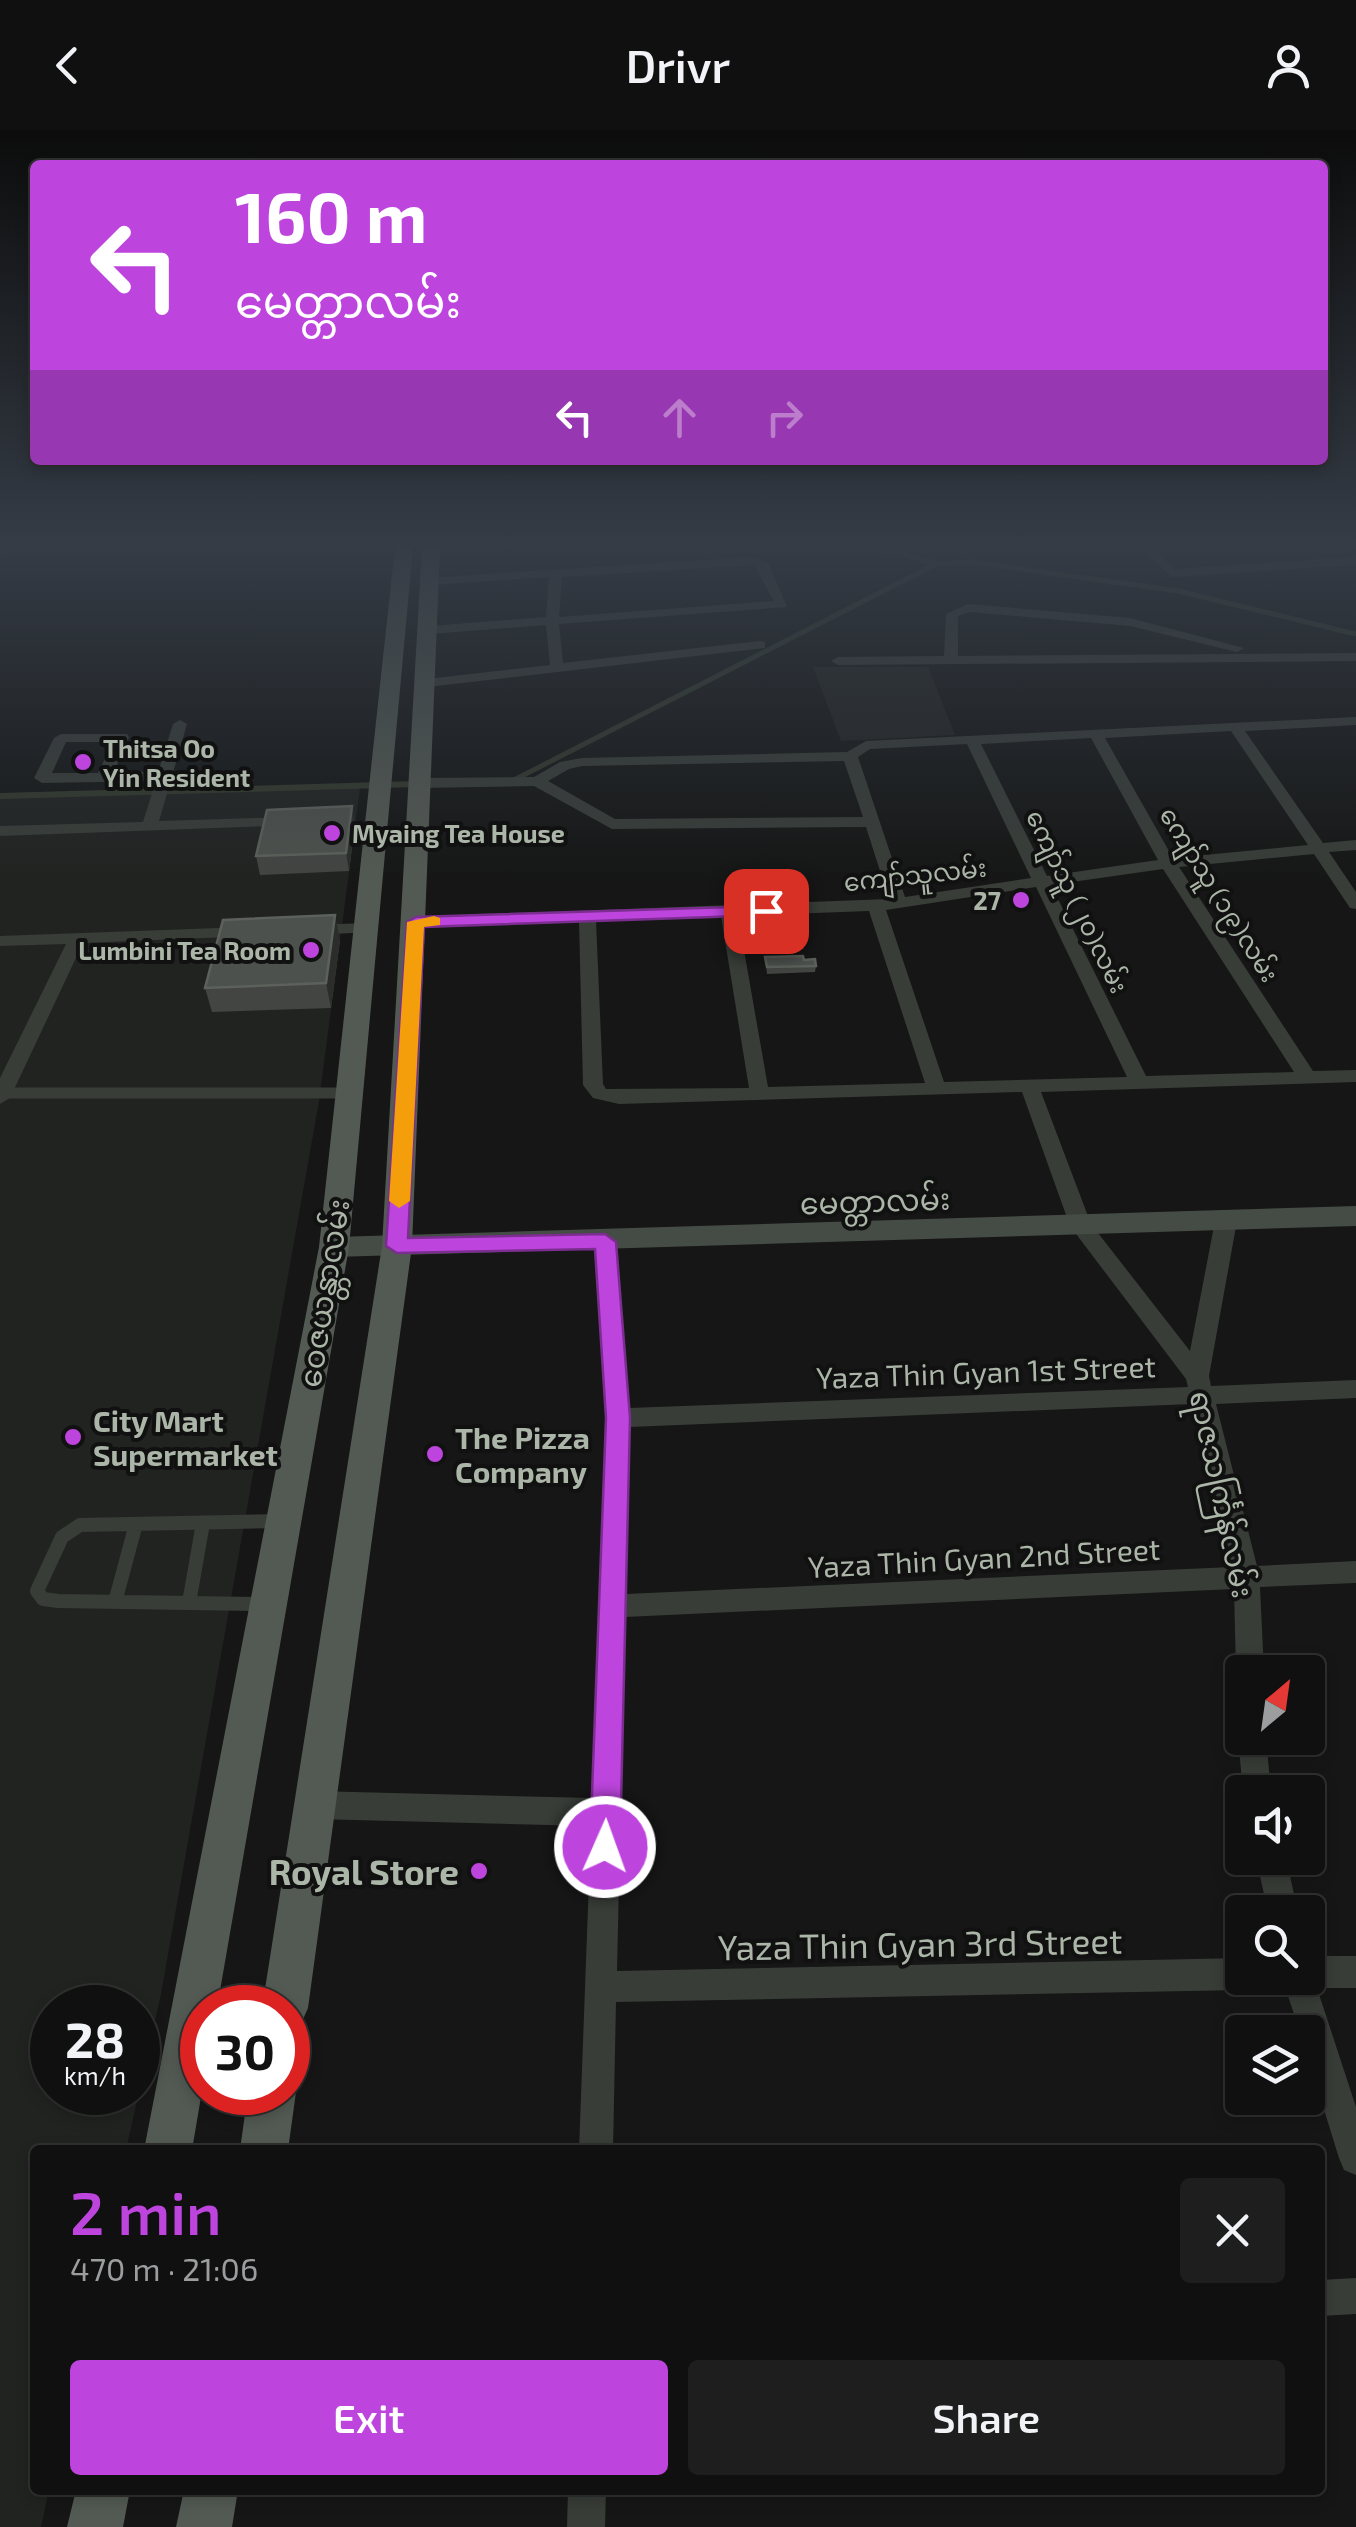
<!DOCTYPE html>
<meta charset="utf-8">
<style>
:root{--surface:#101010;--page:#1e1e1e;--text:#f1f3f6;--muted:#9c9d9f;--line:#303030;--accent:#bd45de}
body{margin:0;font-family:"Exo 2","Noto Sans Myanmar",sans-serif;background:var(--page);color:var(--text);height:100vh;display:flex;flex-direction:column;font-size:38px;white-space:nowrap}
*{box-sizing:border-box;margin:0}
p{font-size:32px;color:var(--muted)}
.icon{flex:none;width:55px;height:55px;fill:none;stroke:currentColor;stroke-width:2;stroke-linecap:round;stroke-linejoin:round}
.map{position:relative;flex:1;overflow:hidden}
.drawer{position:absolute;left:30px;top:2015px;width:1295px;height:350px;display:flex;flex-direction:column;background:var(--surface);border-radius:10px;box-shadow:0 5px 15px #0003,0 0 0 2px var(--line)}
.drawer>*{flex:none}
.top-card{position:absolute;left:30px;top:30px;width:1298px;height:305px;border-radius:10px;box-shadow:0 5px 15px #0003,0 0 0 2px var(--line);background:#bd45de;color:#fff;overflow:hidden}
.needle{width:65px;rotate:29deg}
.buttons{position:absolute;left:1225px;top:1525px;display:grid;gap:20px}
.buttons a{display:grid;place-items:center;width:100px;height:100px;border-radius:10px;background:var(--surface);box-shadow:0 5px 15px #0003,0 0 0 2px var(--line);font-size:50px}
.speed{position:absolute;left:30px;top:1855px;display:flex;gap:20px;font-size:50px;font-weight:700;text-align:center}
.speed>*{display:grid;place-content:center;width:130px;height:130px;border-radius:50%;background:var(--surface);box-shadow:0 5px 15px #0003,0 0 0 2px var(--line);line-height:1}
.speed small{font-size:25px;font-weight:400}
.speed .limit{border:15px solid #d22;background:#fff;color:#111}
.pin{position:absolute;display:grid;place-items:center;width:85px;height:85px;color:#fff;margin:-42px;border-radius:20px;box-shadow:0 5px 15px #0006}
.me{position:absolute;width:110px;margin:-55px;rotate:2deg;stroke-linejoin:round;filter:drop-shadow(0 0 8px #0008)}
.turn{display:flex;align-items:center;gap:35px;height:210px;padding:0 40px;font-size:45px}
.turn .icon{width:130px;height:130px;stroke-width:2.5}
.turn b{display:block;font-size:70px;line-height:85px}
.lanes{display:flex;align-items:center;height:95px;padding:0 40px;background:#0003;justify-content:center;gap:50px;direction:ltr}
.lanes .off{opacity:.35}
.round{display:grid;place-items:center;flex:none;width:105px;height:105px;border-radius:10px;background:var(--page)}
.overview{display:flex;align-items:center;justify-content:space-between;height:170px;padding:0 40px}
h1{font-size:60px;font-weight:600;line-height:75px;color:var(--accent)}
.cta{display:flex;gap:20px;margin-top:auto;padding:20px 40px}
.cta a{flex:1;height:115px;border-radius:10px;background:var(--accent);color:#fff;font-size:40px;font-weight:600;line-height:115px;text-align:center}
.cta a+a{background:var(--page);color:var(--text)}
header{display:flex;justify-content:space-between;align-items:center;height:130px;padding:0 40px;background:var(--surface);font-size:45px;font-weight:600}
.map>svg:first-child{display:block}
.built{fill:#212321;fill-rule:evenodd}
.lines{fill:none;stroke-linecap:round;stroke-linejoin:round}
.stream-far1{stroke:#32392c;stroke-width:5}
.stream{stroke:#32392c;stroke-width:6}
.lane-far1{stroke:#383d38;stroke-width:11}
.lane{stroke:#383d38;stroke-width:14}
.street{fill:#383d38;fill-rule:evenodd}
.secondary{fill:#454b45;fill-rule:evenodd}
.primary{fill:#535a53;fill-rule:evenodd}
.wall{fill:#424542}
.shaded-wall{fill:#2b2d2b}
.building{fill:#4d514d;stroke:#5c615b;stroke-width:2.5}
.route{fill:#bd45de;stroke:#7b2d90;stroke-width:2.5}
.slow{fill:#f59e0b}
.poi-dot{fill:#bd45de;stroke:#101110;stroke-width:4}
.labels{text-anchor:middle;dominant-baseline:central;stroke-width:8;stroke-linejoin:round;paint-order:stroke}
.far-poi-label{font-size:25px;font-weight:bold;fill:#abb5a8;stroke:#101110;text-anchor:start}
.far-street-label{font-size:25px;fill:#abb5a8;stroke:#101110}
.street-label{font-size:30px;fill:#abb5a8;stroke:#101110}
.poi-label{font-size:30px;font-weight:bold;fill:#abb5a8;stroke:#101110;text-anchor:start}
.near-poi-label{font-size:35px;font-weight:bold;fill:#abb5a8;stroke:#101110;text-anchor:end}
.near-street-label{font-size:35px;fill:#abb5a8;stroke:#101110}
</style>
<header><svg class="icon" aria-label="back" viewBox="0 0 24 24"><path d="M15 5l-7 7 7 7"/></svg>Drivr<svg class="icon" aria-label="person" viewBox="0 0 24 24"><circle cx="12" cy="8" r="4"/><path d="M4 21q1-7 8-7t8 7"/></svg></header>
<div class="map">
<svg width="1356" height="2397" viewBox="0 0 1356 2397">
<rect width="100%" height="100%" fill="#151615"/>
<!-- built -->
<path class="built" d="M813,537H928L955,605L841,611Z
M360,658L319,971L161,1864L126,2020H35V2360H49L41,2397H0V668ZM52,1878H138V1962H52Z"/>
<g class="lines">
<!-- stream-far1 -->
<path class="stream-far1" d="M878,417L936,434L972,432L1178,461L1356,504
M512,651L936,434"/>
<!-- stream -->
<path class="stream" d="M0,666L417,654"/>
<!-- lane-far1 -->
<path class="lane-far1" d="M2,963H348"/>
<!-- lane -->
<path class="lane" d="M115,1472L136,1394
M189,1473L203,1393
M264,1474L58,1471L43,1469L37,1461L62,1407L80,1395L280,1391"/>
<!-- street -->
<path class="street" d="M0,417H9L0,427Z
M1018,417H1030V418L1024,422Z
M1139,417H1152L1175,439L1356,427V435L1172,447Z
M754,427L768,433L787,477L559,494L563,533L760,511L765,512V518L427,557L420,553L427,549L550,535L546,495L429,504L422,500L429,496L546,487L549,447L430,455L424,451L426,448ZM754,435L774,471L559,487L562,447Z
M968,474L1130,488L1244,518L1237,522L1130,496L969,482L958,486V526L1356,523V531L838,535L831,531L838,527L944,526L946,484Z
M1356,587V595L1245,601L1323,713L1356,710V720L1329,722L1356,762V779L1350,778L1314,724L1179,737L1313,941L1356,940V952L1041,962L1091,1094L1190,1221L1215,1091L1226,1084L1237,1091L1209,1246L1211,1256L1356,1250V1268L1216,1274L1257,1436L1356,1431V1453L1260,1457L1264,1542H1242V1551L1236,1542L1234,1459L625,1487L617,1841L1242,1828V1848H1256L1253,1855L1242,1860L616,1872L613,2020H579L591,1696L315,1689L305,1685L301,1675L305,1665L315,1661L592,1668L606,1288L594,1111L597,1106H613L616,1111L629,1278L1188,1257L1186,1249L1070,1096L1022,962L619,974L593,968L583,955L579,791L416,797L407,792L416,787L889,769L866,697L612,699L534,656L419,658L411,653L419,648L534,647L560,632L582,628L847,622L866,611ZM1231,601L1308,715L1173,728L1105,608ZM1091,608L1158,730L1047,746L981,614ZM967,614L1031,748L905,767L858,627L870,619ZM844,631L863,687L615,689L548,651L569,639L582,636ZM1163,739L1294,942L1146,946L1051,755ZM1036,757L1127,947L944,952L886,780ZM869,781L925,953L768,957L738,786ZM721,786L749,958L606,959L603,954L596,791ZM1192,1274L1232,1437L626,1464L630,1297Z
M180,590L187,594L159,691L291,687L297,689V695L0,706V696L143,692L156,651L42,653L34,648L54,608L61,604H127L129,607L114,642H158L173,594ZM66,612H113L98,643H52Z
M369,793L375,794V802L308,805L299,800L308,795Z
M246,797L255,802L252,806L83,813L10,968L0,974V948L66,814L0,816V806Z
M1242,1599V1608H1266L1271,1662H1243L1238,1608Z
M1256,1728H1286L1298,1782H1268Z
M1308,1826H1356V1858H1317L1356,1977V2045L1344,2040L1339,2028L1308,1928V1902H1300L1282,1848H1308Z
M1356,2148V2184L1320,2186V2150Z
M568,2360H606L605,2397H567Z"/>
<!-- secondary -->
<path class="secondary" d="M1356,1076V1096L334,1127L320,1117L334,1107Z"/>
<!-- primary -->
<path class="primary" d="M395,417H413L349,1117L217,1878H202V1961L192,2020H144L319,1117Z
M422,417H440L412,1116L308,1878L301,1894L288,1900V1878H262L382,1116Z
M289,1945L296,1962L288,2020H240L248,1962H288Z
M76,2360H130L123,2397H67Z
M184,2360H238L232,2397H176Z"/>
</g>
<!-- wall -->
<path class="wall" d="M355,694L349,741L260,745L256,726Z
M340,810L331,878L212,882L205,858Z
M765,827L804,830L816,836L815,842L767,844Z"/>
<!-- shaded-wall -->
<path class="shaded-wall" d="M352,676L355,694L349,741L346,723Z
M335,785L340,810L331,878L326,853Z"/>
<!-- building -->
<path class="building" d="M352,676L346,723L256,726L267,680Z
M335,785L326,853L205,858L223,790Z
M803,826L804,830L815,829L816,836L767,837L765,827Z"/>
<!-- sky -->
<linearGradient id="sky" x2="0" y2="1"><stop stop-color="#0c0c0c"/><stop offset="0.55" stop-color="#353c46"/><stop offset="1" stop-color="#353c46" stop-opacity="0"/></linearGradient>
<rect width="1356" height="753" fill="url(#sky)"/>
<!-- route -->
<path class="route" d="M766,776L772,778V785L424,797L408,1108L605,1104L616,1112L630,1288L620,1717L616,1727L605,1732L594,1727L590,1717L606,1288L595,1119L397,1123L386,1116L407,792L416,787Z"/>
<!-- slow -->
<path class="slow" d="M434,786L440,788V795L424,797L410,1071L399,1078L389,1071L407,792Z"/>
<!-- markers -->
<g class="poi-dot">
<circle cx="83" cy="632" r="10"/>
<circle cx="332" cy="703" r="10"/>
<circle cx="1021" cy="770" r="10"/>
<circle cx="311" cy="820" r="10"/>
<circle cx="73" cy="1307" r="10"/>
<circle cx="435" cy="1324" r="10"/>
<circle cx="479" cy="1741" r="10"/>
</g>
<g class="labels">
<!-- far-poi labels -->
<g class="far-poi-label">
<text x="103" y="618">Thitsa Oo<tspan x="103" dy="29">Yin Resident</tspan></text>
<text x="352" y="703">Myaing Tea House</text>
<text x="1001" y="770" text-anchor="end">27</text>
<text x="291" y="820" text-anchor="end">Lumbini Tea Room</text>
</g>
<!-- far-street labels -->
<g class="far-street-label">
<text transform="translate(915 744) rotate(-6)">ကျော်သူလမ်း</text>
<text transform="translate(1220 764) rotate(58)">ကျော်သူ (၁၉)လမ်း</text>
<text transform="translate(1078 771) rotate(64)">ကျော်သူ (၂၀)လမ်း</text>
</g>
<!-- street labels -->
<g class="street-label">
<text transform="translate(875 1070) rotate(-2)">မေတ္တာလမ်း</text>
<text transform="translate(323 1163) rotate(-81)">ဝေဇယန္တာလမ်း</text>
<text transform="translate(986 1241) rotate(-2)">Yaza Thin Gyan 1st Street</text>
<text transform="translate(1223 1364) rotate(78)">ရာဇသင်္ကြန်လမ်း</text>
<text transform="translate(984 1427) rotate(-3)">Yaza Thin Gyan 2nd Street</text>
</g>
<!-- poi labels -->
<g class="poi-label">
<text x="93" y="1290">City Mart<tspan x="93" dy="34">Supermarket</tspan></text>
<text x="455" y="1307">The Pizza<tspan x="455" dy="34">Company</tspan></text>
</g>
<!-- near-poi labels -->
<g class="near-poi-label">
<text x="459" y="1741">Royal Store</text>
</g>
<!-- near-street labels -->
<g class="near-street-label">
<text transform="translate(920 1813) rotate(-1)">Yaza Thin Gyan 3rd Street</text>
</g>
</g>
</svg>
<div class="buttons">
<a><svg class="needle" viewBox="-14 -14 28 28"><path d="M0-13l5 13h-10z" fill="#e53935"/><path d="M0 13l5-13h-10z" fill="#9c9d9f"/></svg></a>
<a><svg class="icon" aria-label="sound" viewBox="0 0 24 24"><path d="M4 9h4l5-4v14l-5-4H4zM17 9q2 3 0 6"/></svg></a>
<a><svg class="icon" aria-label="search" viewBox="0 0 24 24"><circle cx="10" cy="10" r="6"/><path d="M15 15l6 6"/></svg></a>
<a><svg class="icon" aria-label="layers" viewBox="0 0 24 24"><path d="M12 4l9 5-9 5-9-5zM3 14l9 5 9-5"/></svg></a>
</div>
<div class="speed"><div>28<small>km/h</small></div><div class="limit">30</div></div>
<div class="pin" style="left:766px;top:781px;background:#d93025"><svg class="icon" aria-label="arrive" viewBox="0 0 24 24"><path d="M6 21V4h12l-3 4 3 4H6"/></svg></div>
<svg class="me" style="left:605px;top:1717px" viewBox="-20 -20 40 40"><circle r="17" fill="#bd45de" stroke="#fff" stroke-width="3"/><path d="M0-11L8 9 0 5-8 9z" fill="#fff"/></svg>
<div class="top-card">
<div class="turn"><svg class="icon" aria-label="left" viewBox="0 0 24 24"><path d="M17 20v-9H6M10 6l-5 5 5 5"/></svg><div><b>160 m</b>မေတ္တာလမ်း</div></div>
<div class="lanes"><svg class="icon" aria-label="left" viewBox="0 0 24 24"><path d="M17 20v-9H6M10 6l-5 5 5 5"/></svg><svg class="icon off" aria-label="ahead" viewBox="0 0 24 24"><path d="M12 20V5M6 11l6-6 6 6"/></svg><svg class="icon off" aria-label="right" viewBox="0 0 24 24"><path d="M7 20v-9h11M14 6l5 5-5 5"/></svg></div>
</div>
<section class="drawer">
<div class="overview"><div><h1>2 min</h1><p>470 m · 21:06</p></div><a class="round"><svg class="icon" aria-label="close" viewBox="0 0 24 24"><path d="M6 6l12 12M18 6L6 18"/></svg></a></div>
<div class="cta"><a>Exit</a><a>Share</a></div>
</section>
</div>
